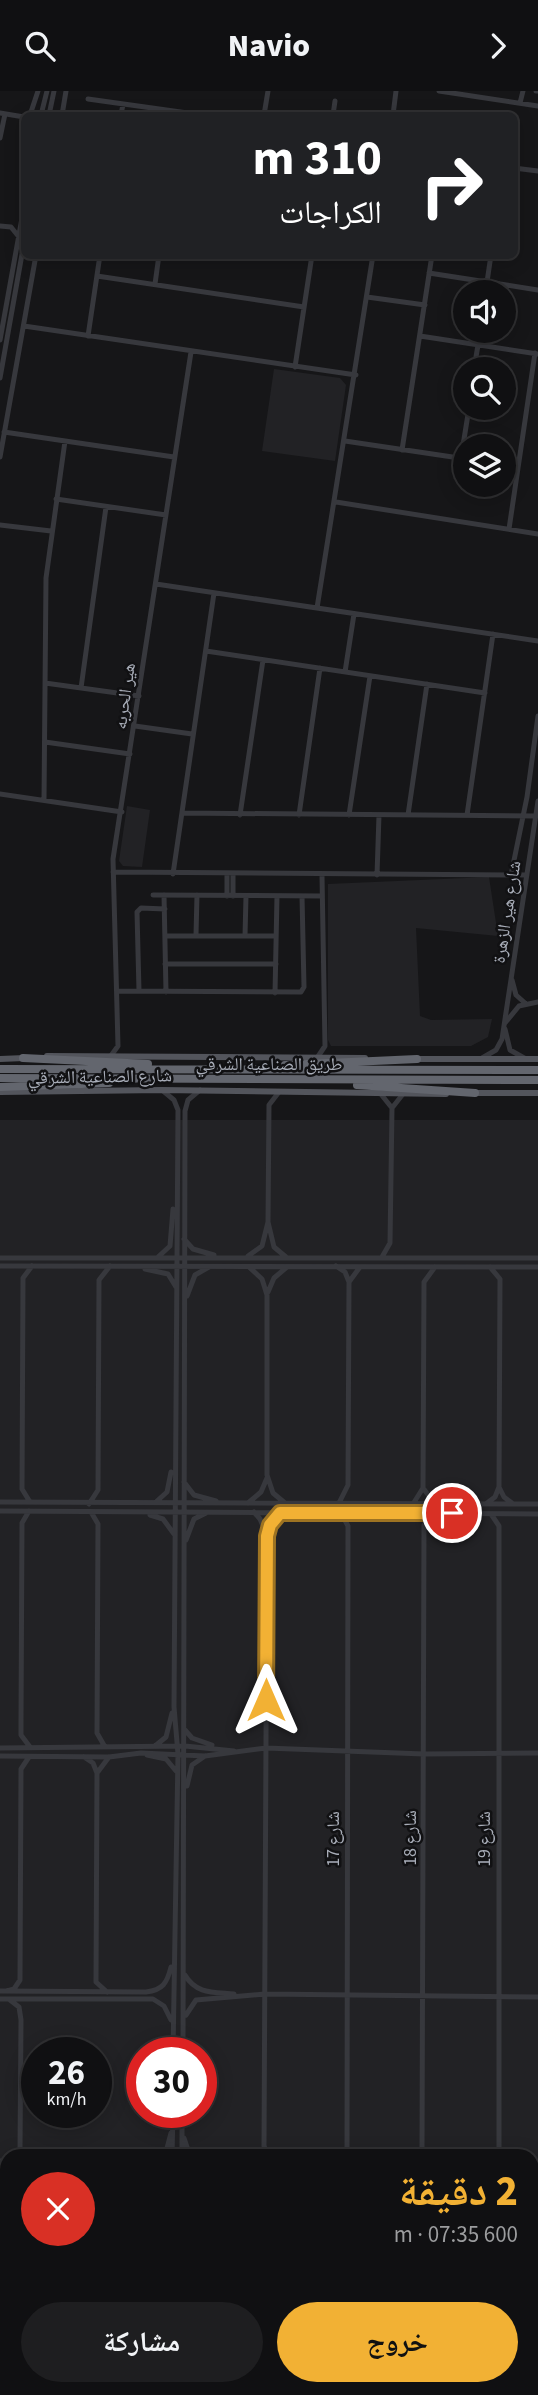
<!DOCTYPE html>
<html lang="ar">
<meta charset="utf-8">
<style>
:root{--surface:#101012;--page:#1e1e20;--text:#f1f3f6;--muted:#9c9d9f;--line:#303032;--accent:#f2b134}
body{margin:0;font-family:"Source Sans 3","Noto Naskh Arabic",sans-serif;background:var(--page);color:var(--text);direction:rtl;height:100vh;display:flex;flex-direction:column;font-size:26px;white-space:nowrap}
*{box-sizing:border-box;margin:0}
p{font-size:23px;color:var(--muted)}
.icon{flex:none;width:38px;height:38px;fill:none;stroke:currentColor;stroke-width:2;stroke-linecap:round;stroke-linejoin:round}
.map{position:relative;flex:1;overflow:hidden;direction:ltr}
.drawer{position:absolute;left:0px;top:2058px;width:539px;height:247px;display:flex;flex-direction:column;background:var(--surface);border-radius:21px 21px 0 0;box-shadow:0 4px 18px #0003,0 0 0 2px var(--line);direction:rtl}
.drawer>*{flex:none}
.hud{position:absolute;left:21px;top:21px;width:497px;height:147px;border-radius:10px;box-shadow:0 4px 18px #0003,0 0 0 2px var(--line);direction:rtl;background:#202124;color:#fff;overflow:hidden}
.tools{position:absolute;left:453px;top:189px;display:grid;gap:14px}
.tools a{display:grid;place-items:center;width:63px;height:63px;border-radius:50%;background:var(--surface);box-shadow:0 4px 18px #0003,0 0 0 2px var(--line);font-size:35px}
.speed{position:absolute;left:21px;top:1946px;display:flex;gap:14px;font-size:35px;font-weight:700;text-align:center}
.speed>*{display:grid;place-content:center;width:91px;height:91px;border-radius:50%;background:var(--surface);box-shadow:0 4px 18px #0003,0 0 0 2px var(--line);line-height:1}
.speed small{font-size:18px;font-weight:400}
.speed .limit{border:10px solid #d22;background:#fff;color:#111}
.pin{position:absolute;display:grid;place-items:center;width:60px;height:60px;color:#fff;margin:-30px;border:4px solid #fff;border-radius:50%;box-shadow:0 2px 7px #0007}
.me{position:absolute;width:77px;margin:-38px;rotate:0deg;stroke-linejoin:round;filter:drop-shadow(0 0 5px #0008)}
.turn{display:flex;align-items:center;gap:24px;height:147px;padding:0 21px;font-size:32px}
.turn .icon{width:91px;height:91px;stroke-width:2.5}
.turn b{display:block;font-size:49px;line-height:60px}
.round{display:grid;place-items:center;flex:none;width:74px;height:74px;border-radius:37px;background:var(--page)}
.summary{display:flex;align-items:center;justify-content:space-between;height:119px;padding:0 21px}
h1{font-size:42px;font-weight:800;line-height:52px;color:var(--accent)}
.button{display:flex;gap:14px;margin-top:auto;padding:14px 21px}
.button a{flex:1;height:80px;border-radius:42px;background:var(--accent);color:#111;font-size:28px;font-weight:800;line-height:80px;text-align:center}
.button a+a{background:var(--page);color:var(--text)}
header{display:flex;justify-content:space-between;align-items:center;height:91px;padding:0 21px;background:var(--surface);font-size:32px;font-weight:800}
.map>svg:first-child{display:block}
.built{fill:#222225;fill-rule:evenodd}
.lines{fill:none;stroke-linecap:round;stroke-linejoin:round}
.minor{stroke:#37383d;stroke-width:5}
.major{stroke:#53555c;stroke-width:6}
.highway{stroke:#63666e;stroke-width:8}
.route-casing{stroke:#9d7322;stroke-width:18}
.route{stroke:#f2b134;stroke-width:12}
.labels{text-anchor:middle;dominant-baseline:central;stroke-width:5;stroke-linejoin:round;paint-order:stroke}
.street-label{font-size:18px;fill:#a8adb8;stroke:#111113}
</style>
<header><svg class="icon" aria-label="forward" viewBox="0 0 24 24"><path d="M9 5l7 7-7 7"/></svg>Navio<svg class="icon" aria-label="search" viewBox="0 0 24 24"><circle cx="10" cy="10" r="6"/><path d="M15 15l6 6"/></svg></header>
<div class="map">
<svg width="538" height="2304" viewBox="0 0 538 2304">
<rect width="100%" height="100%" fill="#161618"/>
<!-- built -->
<path class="built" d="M274,278L340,287L346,294L335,370L262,360Z
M127,715L150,719L142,776L123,775L119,770Z
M489,786L498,845L416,837L420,925L431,929L492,928L488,946L471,955H331L328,949V793Z
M0,1029H538V2304H0ZM37,1962H96V2021H37ZM142,1962H201V2021H142ZM7,2065H532V2298H7Z"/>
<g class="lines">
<!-- minor -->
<path class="minor" d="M439,0L538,15
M536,0H538
M88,8L202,24
M520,12L523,0
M0,22L24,26
M30,24L38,0
M41,24L47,0
M49,24L54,0
M62,24L66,0
M121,24L123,13
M264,24L268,0
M333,24L335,10
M393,24L396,0
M0,47L5,23
M514,77L538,80
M0,135L11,136L19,146
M429,182L538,199
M97,185L304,216
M487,191L491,164
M155,193L159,164
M367,206L425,214
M24,235L356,284
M88,245L100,164
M420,245L538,263
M0,249L24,116
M295,276L312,164
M474,278L478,254
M0,287L24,152
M4,341L174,366
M345,350L466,368
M402,359L432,164
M0,366L36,164
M461,367L469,317
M504,373L518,375
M56,408L166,424
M336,411L538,443
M0,434L51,440
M509,438L535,262
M156,493L538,550
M317,517L373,164
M206,560L485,602
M345,581L354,523
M45,592L139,605
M81,597L106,416
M135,635L192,643
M45,651L130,663
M0,703L122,721
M44,709L46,487L65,350
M182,722L536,725
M240,724L263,569
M299,724L320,577
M349,724L370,585
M408,724L427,593
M467,724L493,543
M113,781L527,784
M173,783L214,502
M377,784L379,724
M511,784L527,706L538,625
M153,804L322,805
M164,804L166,901
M227,805V783
M233,805V783
M196,844L197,804
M165,845H276
M245,845L246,805
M165,873H276
M512,889L516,904L525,912
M117,900L301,901L304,896L302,805
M139,900L137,821L141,817L165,818
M275,902L277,805
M505,932L519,915L538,911
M505,938L510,959L526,968
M110,966L118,955L113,768L191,261
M317,967L325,955L322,785
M482,967L496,959L502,948L538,710
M162,999L174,1009L178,1019L174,1616L178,1663L173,1962
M279,1001L269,1014L268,1131L274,1156L286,1166
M380,1002L392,1017L390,1152L382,1166
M392,1017L403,1003
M184,1148L193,1158L214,1164
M248,1165L262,1155L268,1131
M158,1166L170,1155L173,1118
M0,1167H538
M0,1175L538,1176
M336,1175L345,1181L349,1191
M249,1176L262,1188L267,1204V1384L273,1402L285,1412
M145,1178L168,1183L176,1196
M268,1201L274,1187L287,1176
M187,1205L195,1184L209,1176
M184,1391L194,1404L216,1410
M499,1396L504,1406L512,1412
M423,1397L435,1413
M157,1410L167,1401L171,1381
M0,1411L538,1413
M30,1411L22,1398L23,1187L32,1175
M248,1412L261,1401L267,1387
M339,1412L348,1394L349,1191L360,1176
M487,1412L495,1406L499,1396L500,1188L490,1176
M89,1413L98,1399L99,1189L110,1175
M413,1413L423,1397L424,1191L435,1176
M0,1420L538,1423
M29,1420L22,1432L21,1630V1644L30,1656
M91,1421L98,1433L97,1642L105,1656
M254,1421L260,1428L266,1442
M341,1422L348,1435L347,2060L344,2065
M491,1423L499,1435V2065
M150,1424L163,1428L174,1443
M186,1449L194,1428L206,1422
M185,1639L192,1647L212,1654
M155,1655L166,1646L172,1622
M0,1657L185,1655L234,1660
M147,1664L166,1668L176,1680
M0,1665L109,1666L141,1662L205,1665L266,1657L424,1663L538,1662
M84,1666L93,1672L97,1682L96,1891L107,1901
M97,1682L109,1666
M187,1695L192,1674L205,1665
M185,1884C196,1903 213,1901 234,1903
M0,1900L146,1901C163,1899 167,1892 171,1876
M7,1900L14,1898L20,1889L21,1678L29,1666
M0,1908H153L164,1915L171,1929
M10,1909L19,1916L21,1929L20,2059L16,2065
M186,1924L196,1909L265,1903L538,1906
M183,1962L185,1020L188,1009L200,999
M184,2047L190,2065
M165,2065L171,2042
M172,2065L173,2021
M182,2065V2021
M268,2065L264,2055L267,1445L272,1430L280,1421
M419,2065L422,2060L424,1434L433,1422
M0,2070L7,2069
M532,2072H538
M0,2077L7,2078
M532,2078H538
M0,2091H7
M532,2092H538
M532,2099H538
M532,2107H538
M0,2124H7
M532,2130L536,2135V2197
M0,2164H7
M0,2193H7
M0,2232H7
M94,2298V2304
M263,2298V2304
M19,2304V2298
M172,2304V2298
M181,2304V2298
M270,2304V2298
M345,2304V2298
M420,2304V2298"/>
<!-- major -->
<path class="major" d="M47,965L365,967
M0,968L25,967
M414,968H538
M0,1001L162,999L446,1003
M471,1002H538"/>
<!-- highway -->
<path class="highway" d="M23,967L148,973
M285,974L417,968
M0,978L538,979
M0,987L538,989
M357,994L475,1002
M0,996L109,992"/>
</g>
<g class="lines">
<!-- route casing -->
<g class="route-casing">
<path id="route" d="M266,1609L267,1445L270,1434L280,1422H452"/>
</g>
<!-- route -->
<use href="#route" class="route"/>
</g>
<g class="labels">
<!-- street labels -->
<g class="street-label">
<text transform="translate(125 605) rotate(-82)">هير الحربه</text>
<text transform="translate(507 821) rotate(-81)">شارع هير الزهرة</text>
<text x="269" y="973">طريق الصناعية الشرقي</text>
<text transform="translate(100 986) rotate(-1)">شارع الصناعية الشرقي</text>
<text transform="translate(410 1747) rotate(-90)">شارع 18</text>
<text transform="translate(333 1748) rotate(-90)">شارع 17</text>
<text transform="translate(484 1748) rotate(-90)">شارع 19</text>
</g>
</g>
</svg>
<div class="tools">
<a><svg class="icon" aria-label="sound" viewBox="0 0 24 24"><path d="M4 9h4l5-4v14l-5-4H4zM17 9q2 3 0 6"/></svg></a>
<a><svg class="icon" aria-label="search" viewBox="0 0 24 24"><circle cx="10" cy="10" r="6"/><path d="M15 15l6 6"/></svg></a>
<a><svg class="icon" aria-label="layers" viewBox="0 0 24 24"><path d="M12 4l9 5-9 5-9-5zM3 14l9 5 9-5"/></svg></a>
</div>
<div class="speed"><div>26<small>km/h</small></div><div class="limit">30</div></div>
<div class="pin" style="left:452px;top:1422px;background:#d93025"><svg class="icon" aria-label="arrive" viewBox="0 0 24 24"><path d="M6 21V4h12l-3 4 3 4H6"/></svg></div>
<svg class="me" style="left:266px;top:1609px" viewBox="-20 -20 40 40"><path d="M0-17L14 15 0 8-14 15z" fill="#f2b134" stroke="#fff" stroke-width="4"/></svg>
<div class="hud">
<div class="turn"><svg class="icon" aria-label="right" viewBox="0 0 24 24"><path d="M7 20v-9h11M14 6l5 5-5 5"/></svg><div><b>310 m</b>الكراجات</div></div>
</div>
<section class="drawer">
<div class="summary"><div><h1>2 دقيقة</h1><p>600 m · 07:35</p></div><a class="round" style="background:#d93025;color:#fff"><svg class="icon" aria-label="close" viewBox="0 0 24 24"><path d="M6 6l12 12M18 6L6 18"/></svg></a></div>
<div class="button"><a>خروج</a><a>مشاركة</a></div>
</section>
</div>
